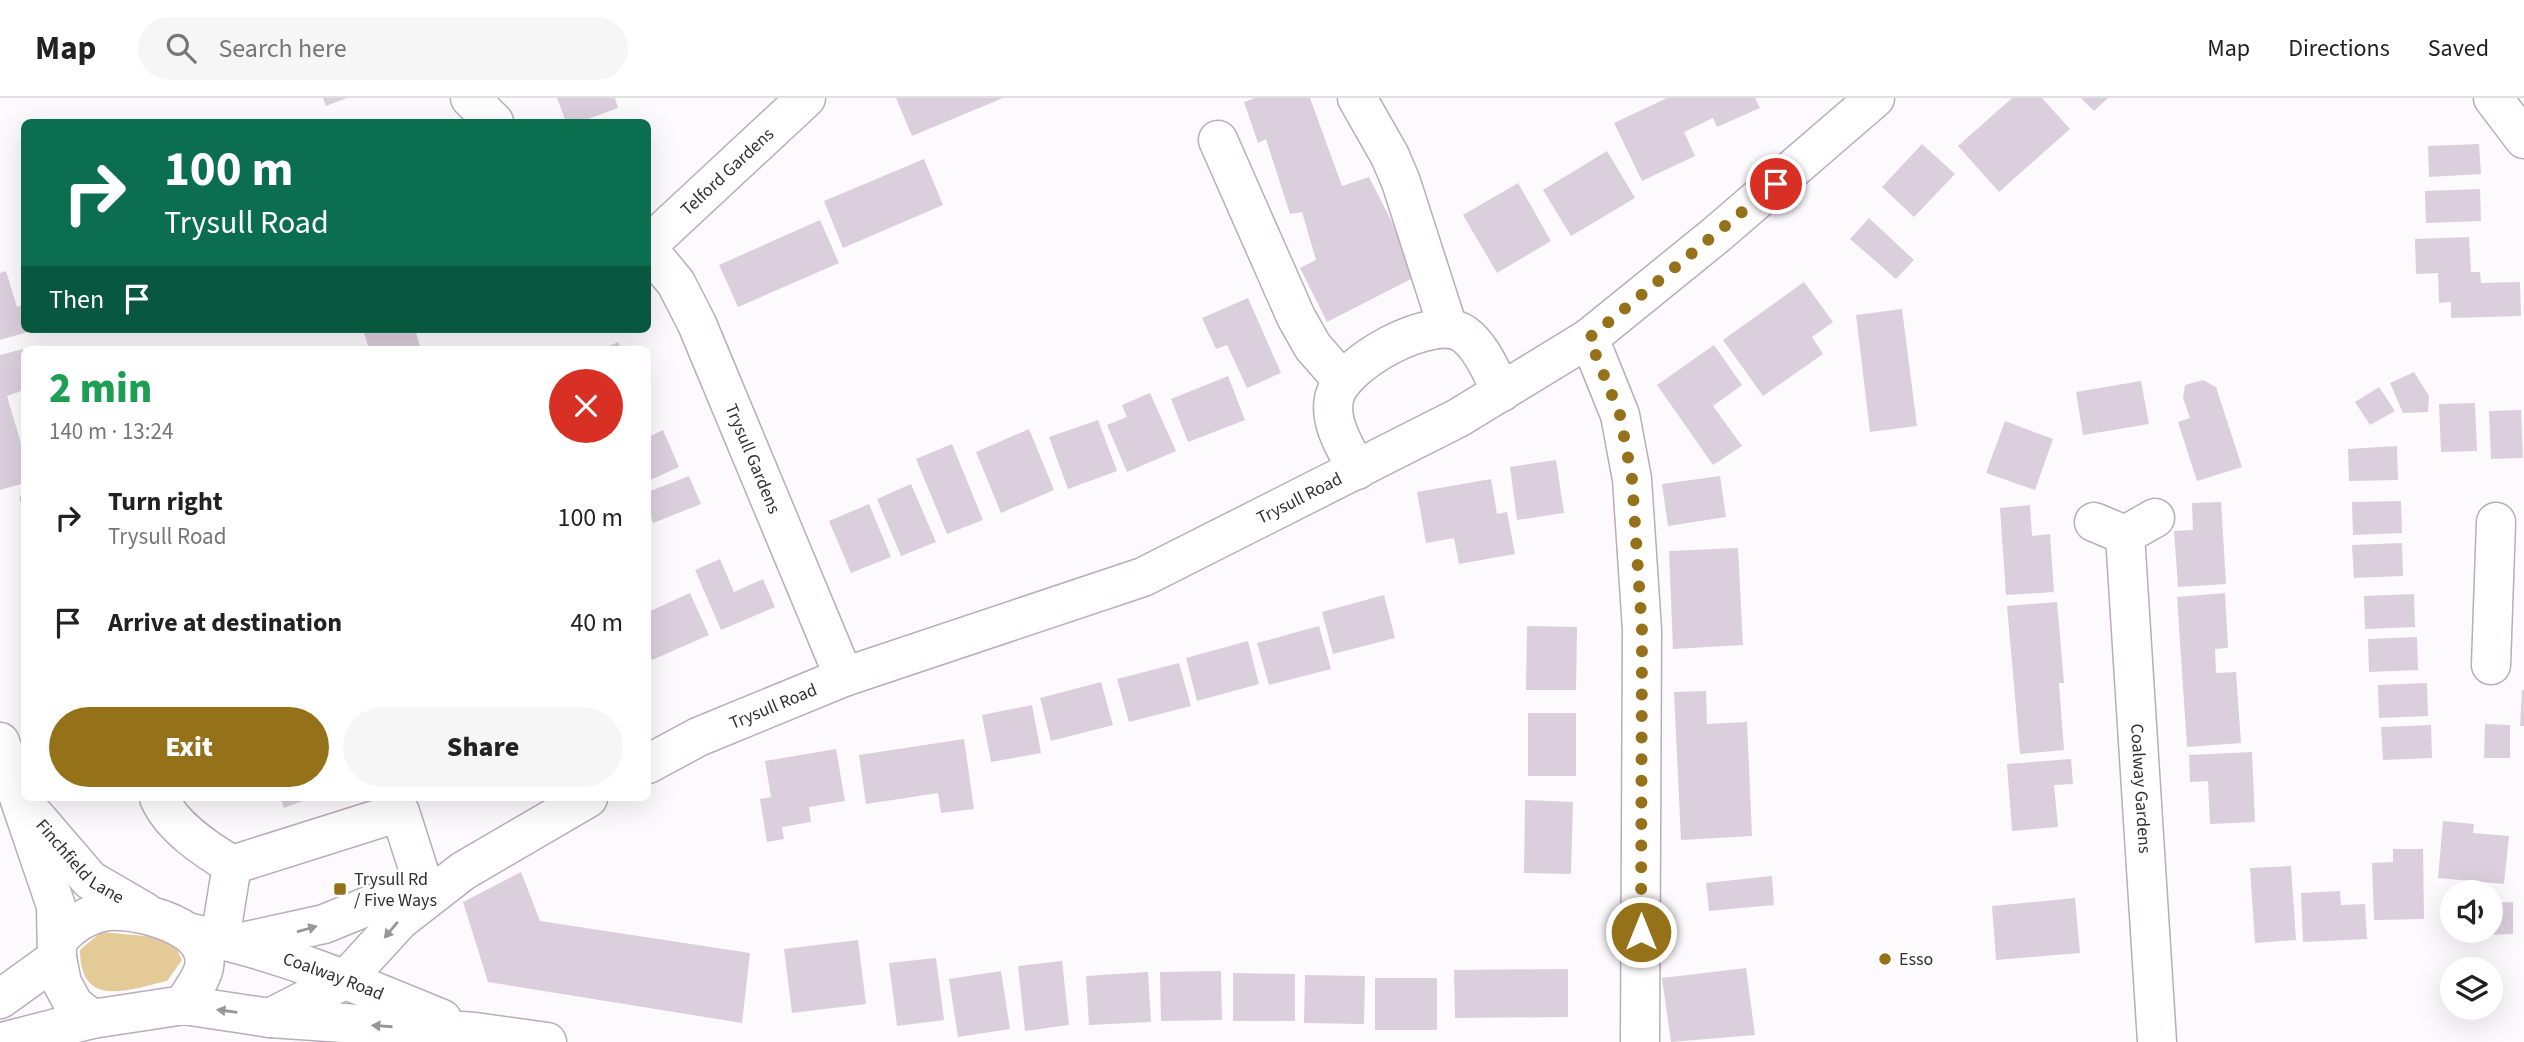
<!DOCTYPE html>
<meta charset="utf-8">
<style>
:root{--surface:#fff;--page:#f6f6f6;--text:#222;--muted:#767676;--line:#e0e0e0;--accent:#95711a}
body{margin:0;font-family:"Source Sans 3",sans-serif;background:var(--page);color:var(--text);height:100vh;display:flex;flex-direction:column;font-size:26px;white-space:nowrap}
*{box-sizing:border-box;margin:0}
p{font-size:23px;color:var(--muted)}
.icon{flex:none;width:38px;height:38px;fill:none;stroke:currentColor;stroke-width:2;stroke-linecap:round;stroke-linejoin:round}
.map{position:relative;flex:1;overflow:hidden}
.details{position:absolute;left:21px;top:248px;width:630px;height:455px;display:flex;flex-direction:column;background:var(--surface);border-radius:10px;box-shadow:0 7px 28px #0002}
.details>*{flex:none}
.hud{position:absolute;left:21px;top:21px;width:630px;height:214px;border-radius:10px;box-shadow:0 7px 28px #0002;background:#0b6e4f;color:#fff;overflow:hidden}
.fabs{position:absolute;left:2440px;top:782px;display:grid;gap:14px}
.fabs a{display:grid;place-items:center;width:63px;height:63px;border-radius:50%;background:var(--surface);box-shadow:0 7px 28px #0002;font-size:35px}
.pin{position:absolute;display:grid;place-items:center;width:60px;height:60px;color:#fff;margin:-30px;border:4px solid #fff;border-radius:50%;box-shadow:0 2px 7px #0007}
.me{position:absolute;width:77px;margin:-38px;rotate:0deg;stroke-linejoin:round;filter:drop-shadow(0 0 5px #0008)}
.turn{display:flex;align-items:center;gap:24px;height:147px;padding:0 28px;font-size:32px}
.turn .icon{width:91px;height:91px;stroke-width:2.5}
.turn b{display:block;font-size:49px;line-height:60px}
.then{display:flex;align-items:center;height:66px;padding:0 28px;background:#0003;gap:14px;font-size:26px}
.round{display:grid;place-items:center;flex:none;width:74px;height:74px;border-radius:37px;background:var(--page)}
.headline{display:flex;align-items:center;justify-content:space-between;height:119px;padding:0 28px}
h1{font-size:42px;font-weight:800;line-height:52px;color:#1e9e55}
.button{display:flex;gap:14px;margin-top:auto;padding:14px 28px}
.button a{flex:1;height:80px;border-radius:42px;background:var(--accent);color:#fff;font-size:28px;font-weight:800;line-height:80px;text-align:center}
.button a+a{background:var(--page);color:var(--text)}
ul{padding:0;list-style:none}
li{display:flex;align-items:center;gap:21px;height:105px;padding:0 28px}
li div{flex:1}
li b{display:block;font-size:26px}
li em{font-style:normal}
header{display:flex;align-items:center;gap:42px;box-sizing:border-box;height:98px;padding:0 35px;background:var(--surface);border-bottom:2px solid var(--line)}
header strong{font-size:33px}
nav{display:flex;gap:38px;margin-inline-start:auto;font-size:24px}
.search{width:490px;height:63px;background:var(--page);display:flex;align-items:center;gap:18px;box-sizing:border-box;padding:0 24px;border-radius:38px;color:var(--muted);font-size:26px}
.map>svg:first-child{display:block}
.green{fill:#e3ca97}
.building{fill:#dbcedd}
.lines{fill:none;stroke-linecap:round;stroke-linejoin:round}
.minor-casing{stroke:#b9acbb;stroke-width:41}
.minor{stroke:#fff;stroke-width:38}
.oneway{fill:#99969a}
.route{stroke:#95711a;stroke-width:12;stroke-dasharray:0 21.6}
.poi-dot{fill:#95711a;stroke:#fff;stroke-width:2.5}
.labels{text-anchor:middle;dominant-baseline:central;stroke-width:5;stroke-linejoin:round;paint-order:stroke}
.street-label{font-size:18px;fill:#332e34;stroke:#fff}
.poi-label{font-size:18px;fill:#332e34;stroke:#fff;text-anchor:start}
</style>
<header>
<strong>Map</strong>
<div class="search"><svg class="icon" aria-label="search" viewBox="0 0 24 24"><circle cx="10" cy="10" r="6"/><path d="M15 15l6 6"/></svg>Search here</div>
<nav><a>Map</a><a>Directions</a><a>Saved</a></nav>
</header>
<div class="map">
<svg width="2524" height="944" viewBox="0 0 2524 944">
<rect width="100%" height="100%" fill="#fdfafd"/>
<!-- green -->
<path class="green" d="M101,834L167,840L174,846L182,862L167,883C128,892 80,911 80,852Z"/>
<!-- building -->
<path class="building" d="M323,0H347L326,8Z
M557,0H615L618,10L580,24H566Z
M896,0H1003L912,38Z
M1255,0H1310L1342,88L1369,79L1419,177L1327,224L1300,170L1316,162L1302,114L1290,116L1266,41L1258,45L1244,4Z
M1667,0H1755L1760,10L1717,29L1713,20L1684,34L1695,58L1642,83L1614,25Z
M2012,0H2042L2070,31L1999,94L1958,48Z
M2081,0H2108L2094,13Z
M1922,46L1955,76L1914,119L1882,89Z
M2479,46L2481,76L2429,79L2428,48Z
M1607,53L1635,100L1571,138L1543,92Z
M924,61L943,107L843,150L824,103Z
M1518,85L1551,143L1497,175L1463,117Z
M2480,91L2481,123L2426,125L2425,93Z
M1869,120L1914,162L1896,181L1850,141Z
M820,122L839,165L738,209L719,167Z
M2469,139L2471,174H2480L2481,185L2520,184L2521,218L2451,220V204L2439,205L2438,175L2416,176L2415,141Z
M6,173L17,209L24,206V231L34,232L0,242V175Z
M1804,184L1833,224L1812,239L1823,256L1763,298L1723,242Z
M1248,200L1281,275L1247,290L1227,247L1216,251L1202,220Z
M1902,211L1917,328L1870,334L1856,217Z
M363,231H415L421,252H369Z
M618,244L622,252H601Z
M1714,247L1742,287L1713,308L1742,348L1713,367L1657,287Z
M23,251L24,292L7,298L22,349L24,348V385L0,392V257Z
M2414,274L2429,298L2428,314L2403,315L2390,285Z
M1228,278L1245,322L1188,344L1171,301Z
M2203,282L2216,289L2242,369L2197,383L2178,324L2190,320L2183,300L2185,287Z
M2141,283L2149,326L2083,337L2076,294Z
M2379,289L2395,313L2370,327L2355,304Z
M1150,295L1176,353L1127,374L1107,327L1127,319L1122,307Z
M2475,305L2477,353L2441,354L2439,306Z
M2521,312L2523,360L2491,361L2489,313Z
M1098,322L1117,373L1068,391L1049,339Z
M2005,323L2053,341L2035,392L1986,375Z
M1029,331L1054,392L1001,415L976,354Z
M663,332L679,369L648,383V339Z
M952,346L983,422L947,436L916,361Z
M2397,348L2398,382L2349,383L2348,351Z
M1556,362L1564,415L1517,422L1510,369Z
M689,378L701,406L653,425L648,411V394Z
M1720,378L1726,419L1668,428L1662,386Z
M1491,381L1497,416L1507,414L1515,456L1459,466L1454,440L1426,445L1417,394Z
M911,386L936,444L901,458L877,401Z
M24,397V415L19,399Z
M2401,403L2402,435L2353,437L2352,404Z
M2221,404L2226,486L2178,489L2174,433L2193,432L2192,405Z
M869,406L891,459L851,475L829,423Z
M2030,407L2032,438L2050,436L2054,494L2006,497L2000,410Z
M2402,445L2403,478L2354,480L2352,447Z
M1738,450L1743,547L1673,551L1669,453Z
M720,461L734,494L763,481L775,509L721,532L695,472Z
M690,495L709,537L652,562L648,552V514Z
M2225,495L2228,550L2215,551L2216,575L2236,574L2241,645L2187,649L2177,499Z
M2414,496L2415,529L2365,531L2364,498Z
M1384,497L1395,540L1333,556L1322,514Z
M2057,504L2064,585H2059L2064,652L2020,656L2007,508Z
M1319,528L1331,571L1269,587L1257,545Z
M1527,528L1577,529L1576,592H1526Z
M2417,539L2418,572L2369,574L2368,541Z
M1248,543L1259,586L1197,603L1186,560Z
M1179,565L1191,608L1129,624L1117,581Z
M1101,584L1113,627L1051,643L1040,600Z
M2427,585L2428,618L2379,620L2378,587Z
M2522,592H2524V628H2520Z
M1706,593L1707,626L1747,624L1752,738L1681,742L1674,594Z
M1032,607L1041,655L991,664L982,617Z
M1528,615H1576V678H1528Z
M2485,626L2510,627V660H2484Z
M2431,627L2432,660L2383,662L2381,629Z
M964,641L974,711L941,715L938,695L866,706L859,657Z
M836,651L845,703L809,709L811,724L782,729L784,741L767,744L760,701L771,699L765,663Z
M2252,654L2255,724L2210,726L2208,683L2190,684L2189,657Z
M2071,661L2073,686L2054,687L2058,729L2012,733L2007,666Z
M280,700H311L284,710Z
M1525,702L1573,704L1571,776L1524,775Z
M2443,723L2474,726L2473,735L2509,738L2504,786L2438,780Z
M2393,751H2423L2424,821L2374,822L2372,765L2393,764Z
M2291,768L2296,842L2255,845L2250,770Z
M521,774L540,823L750,855L742,925L488,884L463,804Z
M1772,778L1774,807L1709,813L1706,785Z
M2340,793L2341,807L2365,806L2367,841L2303,844L2301,795Z
M2075,800L2080,855L1996,862L1992,808Z
M2513,804V836L2489,837L2490,805Z
M858,842L866,906L792,915L784,851Z
M936,860L944,922L897,928L889,865Z
M1062,863L1069,927L1025,933L1018,868Z
M1746,870L1755,937L1671,944L1662,880Z
M1568,871V919L1455,920L1454,872Z
M1001,873L1010,931L958,939L949,881Z
M1221,873L1222,922L1161,923L1160,874Z
M1148,874L1151,924L1089,927L1086,878Z
M1233,875L1295,876V923H1233Z
M1305,877L1365,878L1364,926L1304,925Z
M1375,880H1437V932H1375Z"/>
<g class="lines">
<!-- minor casing -->
<g class="minor-casing">
<g id="minor">
<path d="M470,0L494,24"/>
<path d="M1357,0L1390,58L1401,84L1448,230"/>
<path d="M2493,0L2524,41"/>
<path d="M1218,42L1296,219L1313,249L1343,283"/>
<path id="s1" d="M648,147L806,0"/>
<path id="s2" d="M648,151L676,185L697,226L844,579"/>
<path d="M1589,240L1620,317L1632,381L1642,532L1640,944"/>
<path d="M1357,372C1346,351 1329,325 1334,301C1340,266 1434,214 1464,236C1482,249 1492,276 1502,294"/>
<path d="M2094,424L2125,437L2155,420"/>
<path id="s3" d="M2125,437L2157,944"/>
<path d="M2491,567L2496,424"/>
<path d="M0,644L56,808L57,860L62,885L74,907L92,921L184,907L270,920L475,934L547,944"/>
<path id="s4" d="M648,666L698,639L844,579L1143,479L1458,320L1589,240L1716,137L1875,0"/>
<path d="M159,700C172,729 205,751 232,767"/>
<path id="s5" d="M34,717L90,782L145,814"/>
<path id="s6" d="M190,835C278,852 360,887 442,921"/>
<path d="M220,841L232,767L400,714L423,786"/>
<path d="M58,842C71,827 89,815 109,813C138,811 212,828 204,869C202,881 189,896 184,907"/>
<path d="M242,844L324,826L427,784"/>
<path d="M0,901L57,860"/>
<path d="M270,920L346,881L400,822L463,773L588,700"/>
<path d="M2,944L92,921"/>
</g>
</g>
<!-- minor -->
<use href="#minor" class="minor"/>
</g>
<!-- one-way arrows -->
<defs><path id="oneway-solid" d="M-6-.8H1V-3.2L6.5 0L1 3.2V.8H-6Z" transform="scale(1.75)"/></defs>
<g class="oneway">
<use href="#oneway-solid" transform="translate(307 831) rotate(-16)"/>
<use href="#oneway-solid" transform="translate(391 832) rotate(130)"/>
<use href="#oneway-solid" transform="translate(227 913) rotate(-172)"/>
<use href="#oneway-solid" transform="translate(382 928) rotate(-176)"/>
</g>
<g class="lines">
<!-- route -->
<path class="route" d="M1641,834L1642,532L1632,381L1620,317L1589,240L1776,86"/>
</g>
<!-- markers -->
<g class="poi-dot">
<rect x="333" y="784" width="14" height="14" rx="3.5"/>
<circle cx="1885" cy="861" r="7"/>
</g>
<g class="labels">
<!-- street labels -->
<g class="street-label">
<text stroke="none"><textPath href="#s1" startOffset="108">Telford Gardens</textPath></text>
<text stroke="none"><textPath href="#s2" startOffset="236">Trysull Gardens</textPath></text>
<text stroke="none"><textPath href="#s4" startOffset="705">Trysull Road</textPath></text>
<text stroke="none"><textPath href="#s4" startOffset="138">Trysull Road</textPath></text>
<text stroke="none"><textPath href="#s3" startOffset="254">Coalway Gardens</textPath></text>
<text stroke="none"><textPath href="#s5" startOffset="66">Finchfield Lane</textPath></text>
<text stroke="none"><textPath href="#s6" startOffset="150">Coalway Road</textPath></text>
</g>
<!-- poi labels -->
<g class="poi-label">
<text x="354" y="781">Trysull Rd<tspan x="354" dy="21">/ Five Ways</tspan></text>
<text x="1899" y="861">Esso</text>
</g>
</g>
</svg>
<div class="fabs">
<a><svg class="icon" aria-label="sound" viewBox="0 0 24 24"><path d="M4 9h4l5-4v14l-5-4H4zM17 9q2 3 0 6"/></svg></a>
<a><svg class="icon" aria-label="layers" viewBox="0 0 24 24"><path d="M12 4l9 5-9 5-9-5zM3 14l9 5 9-5"/></svg></a>
</div>
<div class="pin" style="left:1776px;top:86px;background:#d93025"><svg class="icon" aria-label="arrive" viewBox="0 0 24 24"><path d="M6 21V4h12l-3 4 3 4H6"/></svg></div>
<svg class="me" style="left:1641px;top:834px" viewBox="-20 -20 40 40"><circle r="17" fill="#95711a" stroke="#fff" stroke-width="3"/><path d="M0-11L8 9 0 5-8 9z" fill="#fff"/></svg>
<div class="hud">
<div class="turn"><svg class="icon" aria-label="right" viewBox="0 0 24 24"><path d="M7 20v-9h11M14 6l5 5-5 5"/></svg><div><b>100 m</b>Trysull Road</div></div>
<div class="then">Then<svg class="icon" aria-label="arrive" viewBox="0 0 24 24"><path d="M6 21V4h12l-3 4 3 4H6"/></svg></div>
</div>
<section class="details">
<div class="headline"><div><h1>2 min</h1><p>140 m · 13:24</p></div><a class="round" style="background:#d93025;color:#fff"><svg class="icon" aria-label="close" viewBox="0 0 24 24"><path d="M6 6l12 12M18 6L6 18"/></svg></a></div>
<ul>
<li><svg class="icon" aria-label="right" viewBox="0 0 24 24"><path d="M7 20v-9h11M14 6l5 5-5 5"/></svg><div><b>Turn right</b><p>Trysull Road</p></div><em>100 m</em></li>
<li><svg class="icon" aria-label="arrive" viewBox="0 0 24 24"><path d="M6 21V4h12l-3 4 3 4H6"/></svg><div><b>Arrive at destination</b></div><em>40 m</em></li>
</ul>
<div class="button"><a>Exit</a><a>Share</a></div>
</section>
</div>
